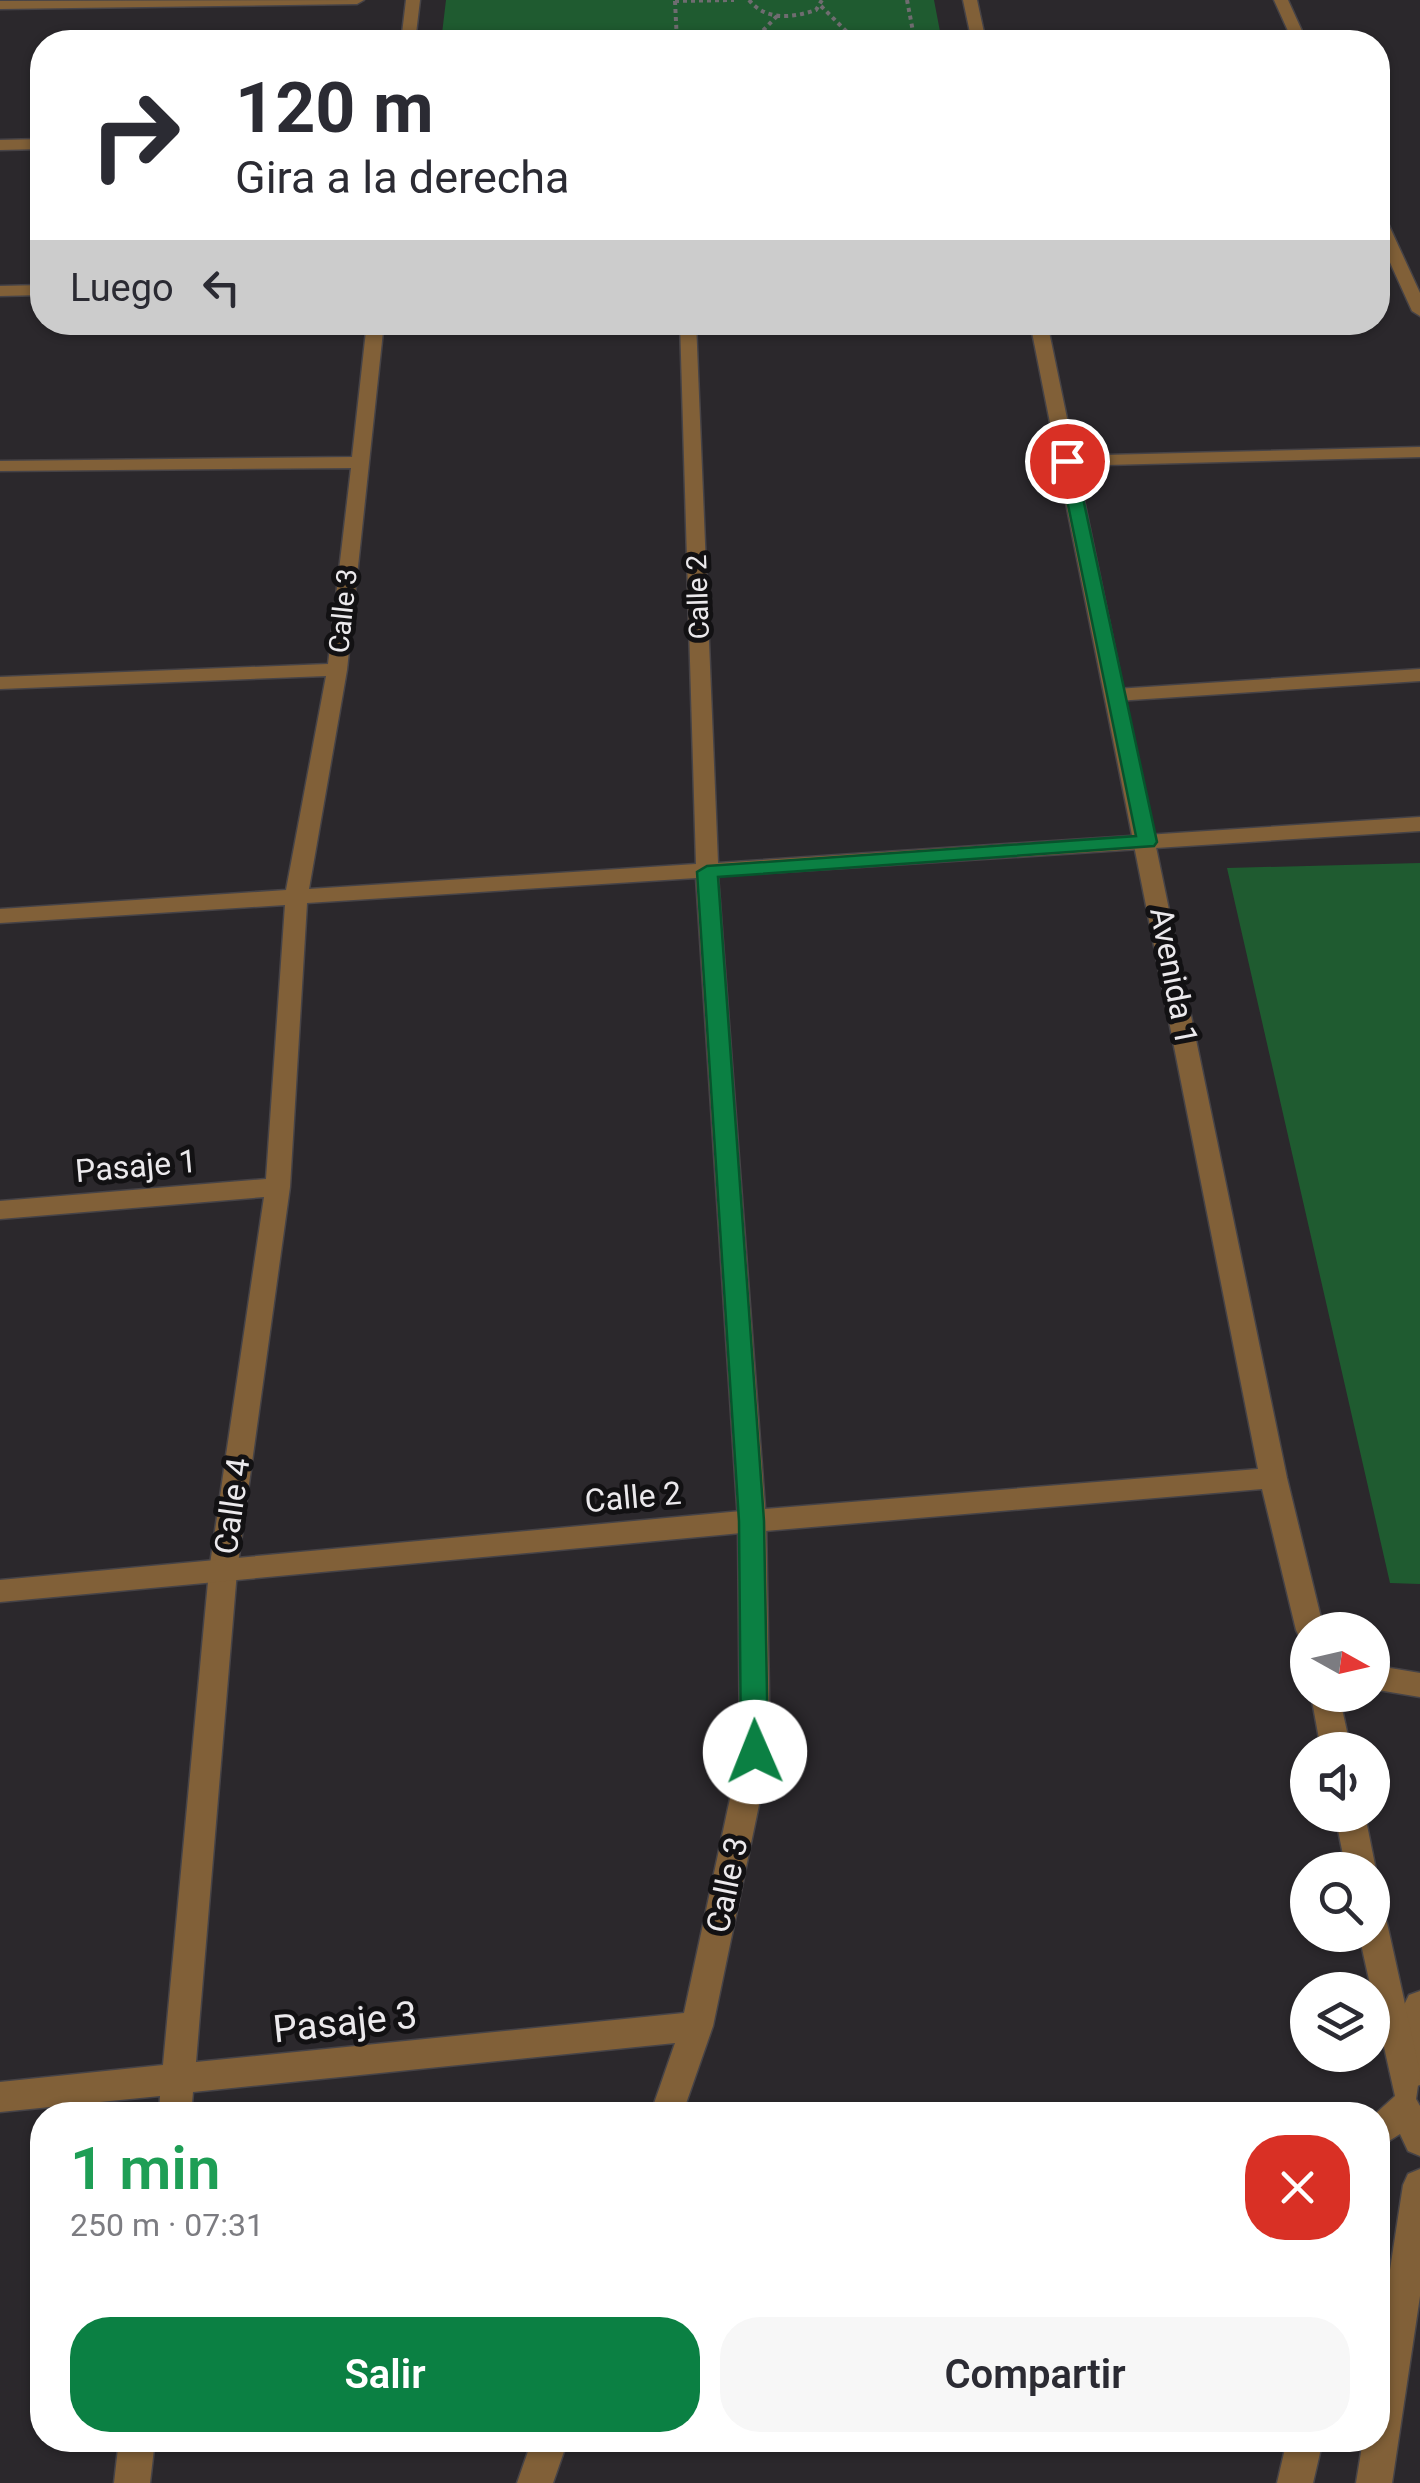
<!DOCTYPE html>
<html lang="es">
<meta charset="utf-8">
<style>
:root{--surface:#fff;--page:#f7f7f7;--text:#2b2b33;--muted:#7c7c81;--accent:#0b8043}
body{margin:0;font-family:Roboto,sans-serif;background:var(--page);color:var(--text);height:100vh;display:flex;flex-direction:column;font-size:38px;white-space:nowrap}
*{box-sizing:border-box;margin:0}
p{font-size:32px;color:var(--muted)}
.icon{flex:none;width:55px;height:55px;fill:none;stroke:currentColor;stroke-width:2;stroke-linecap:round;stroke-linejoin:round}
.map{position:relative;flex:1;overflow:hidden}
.side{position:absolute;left:30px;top:2102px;width:1360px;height:350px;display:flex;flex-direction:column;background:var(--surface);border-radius:40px;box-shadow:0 2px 8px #0004}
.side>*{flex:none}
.hud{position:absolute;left:30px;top:30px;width:1360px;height:305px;border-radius:40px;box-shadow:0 2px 8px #0004;background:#fff;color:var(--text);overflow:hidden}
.needle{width:65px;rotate:98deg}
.fabs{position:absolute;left:1290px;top:1612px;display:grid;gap:20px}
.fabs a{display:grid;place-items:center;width:100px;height:100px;border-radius:50%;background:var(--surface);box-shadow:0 2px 8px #0004;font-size:50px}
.pin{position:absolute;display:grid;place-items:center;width:85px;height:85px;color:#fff;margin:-42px;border:5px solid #fff;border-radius:50%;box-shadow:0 2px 10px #0007}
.me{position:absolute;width:110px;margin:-55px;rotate:359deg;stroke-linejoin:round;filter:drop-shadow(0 0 8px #0008)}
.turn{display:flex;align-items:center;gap:35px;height:210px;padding:0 40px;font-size:45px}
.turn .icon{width:130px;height:130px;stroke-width:2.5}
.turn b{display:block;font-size:70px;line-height:85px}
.then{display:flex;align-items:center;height:95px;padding:0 40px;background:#0003;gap:20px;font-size:38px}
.round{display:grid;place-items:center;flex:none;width:105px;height:105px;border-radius:40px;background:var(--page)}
.headline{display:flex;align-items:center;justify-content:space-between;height:170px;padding:0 40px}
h1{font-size:60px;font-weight:600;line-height:75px;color:#1e9e55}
.action{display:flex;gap:20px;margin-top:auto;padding:20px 40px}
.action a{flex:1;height:115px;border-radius:40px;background:var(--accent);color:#fff;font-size:40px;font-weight:600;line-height:115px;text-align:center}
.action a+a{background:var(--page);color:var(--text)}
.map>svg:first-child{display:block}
.green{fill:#1f5b30}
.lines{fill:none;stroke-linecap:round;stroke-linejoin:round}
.minor-casing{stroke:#464347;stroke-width:3}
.tertiary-casing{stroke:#464347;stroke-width:3}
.path{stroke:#6f6c70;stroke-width:4;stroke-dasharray:4 4;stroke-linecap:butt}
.minor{fill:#816038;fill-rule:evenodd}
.tertiary{fill:#816038;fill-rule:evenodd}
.route{fill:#0b8043;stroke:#07532c;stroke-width:2.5}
.labels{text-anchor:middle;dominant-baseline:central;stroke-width:10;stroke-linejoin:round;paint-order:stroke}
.far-street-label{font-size:28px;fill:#ebe9ec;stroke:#121113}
.street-label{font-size:32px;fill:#ebe9ec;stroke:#121113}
.near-street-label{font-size:38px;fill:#ebe9ec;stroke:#121113}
</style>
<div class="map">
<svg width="1420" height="2483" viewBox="0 0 1420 2483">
<rect width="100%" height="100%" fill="#2b282c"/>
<!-- green -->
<path class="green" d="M446,0H934L942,42H441Z
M1420,863V1584L1390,1583L1227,868Z"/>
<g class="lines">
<!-- minor casing -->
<g class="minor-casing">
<path id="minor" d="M364,0L357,4L0,9V1Z
M406,0H420L415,42H401Z
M1274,0H1288L1307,42H1293Z
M42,139V149L0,150V140Z
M1378,214L1386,219L1420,293V316L1412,311L1378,236Z
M42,285V295L0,296V286Z
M367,322H384L347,670L309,889L696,864L680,322H696L718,863L1420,817V831L718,876L766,1521L770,1752L713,2026L682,2115H650L675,2043L193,2092L191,2115H159L160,2096L0,2112V2082L163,2065L209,1571L264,1197L0,1219V1201L266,1179L285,905L0,923V909L286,890L326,676L0,689V677L328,664L351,468L0,471V461L352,457ZM696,878L738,1521L740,1752L684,2013L196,2062L237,1571L290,1187L307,903Z
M1420,447V457L1067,466L1058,461L1067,456Z
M1420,669V681L1116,701L1106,695L1116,689Z
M1372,1665L1420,1673V1697L1372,1689Z
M1420,1991V2085L1409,2089L1398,2085L1393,2074L1404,2005L1409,1995Z
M119,2440H155L150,2483H114Z
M532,2440H568L553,2483H517Z"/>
</g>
<!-- tertiary casing -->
<g class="tertiary-casing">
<path id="tertiary" d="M963,0H977L986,42H972Z
M1030,322H1047L1287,1478L1324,1630H1308V1641L1300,1638L1296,1630L1262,1489L752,1532L0,1602V1580L752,1510L1258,1469Z
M1311,1695H1339L1351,1750H1321Z
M1335,1815H1365L1376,1870L1372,1878V1870H1346Z
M1372,1909L1383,1913L1387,1923L1420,2072L1416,2099L1420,2106V2156L1408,2151L1400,2134L1378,2148V2115H1374L1395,2096L1359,1935H1372Z
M1420,2169V2296L1392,2483H1356L1363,2440H1378V2348L1403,2185L1408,2174Z
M1287,2440H1323L1313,2483H1277Z"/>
</g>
<!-- path -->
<path class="path" d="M749,0C766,21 792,18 816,10L822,0
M907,0L915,42
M675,1L734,0
M675,1L677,42
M821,6L857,42
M752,42L777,16"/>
<!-- minor -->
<use href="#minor" class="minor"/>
<!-- tertiary -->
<use href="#tertiary" class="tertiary"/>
</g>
<!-- route -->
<path class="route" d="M1067,456L1075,461L1157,842L1154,846L718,877L764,1521L768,1752L764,1760H745L741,1752L739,1521L697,872L707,866L1136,836L1059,461Z"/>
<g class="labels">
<!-- far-street labels -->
<g class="far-street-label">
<text transform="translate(698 597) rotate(-92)">Calle 2</text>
<text transform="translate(343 611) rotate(-84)">Calle 3</text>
</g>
<!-- street labels -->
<g class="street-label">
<text transform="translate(1174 976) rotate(79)">Avenida 1</text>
<text transform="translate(136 1166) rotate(-5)">Pasaje 1</text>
<text transform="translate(633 1497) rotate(-5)">Calle 2</text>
<text transform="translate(232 1506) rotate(-82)">Calle 4</text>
<text transform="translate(727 1885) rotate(-78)">Calle 3</text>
</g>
<!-- near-street labels -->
<g class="near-street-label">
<text transform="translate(345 2022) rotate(-6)">Pasaje 3</text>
</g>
</g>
</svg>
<div class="fabs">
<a><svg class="needle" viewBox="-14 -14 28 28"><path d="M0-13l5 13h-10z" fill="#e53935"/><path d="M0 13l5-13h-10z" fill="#7c7c81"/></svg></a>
<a><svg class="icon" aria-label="sound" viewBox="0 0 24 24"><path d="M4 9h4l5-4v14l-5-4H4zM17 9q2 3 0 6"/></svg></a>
<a><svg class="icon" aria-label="search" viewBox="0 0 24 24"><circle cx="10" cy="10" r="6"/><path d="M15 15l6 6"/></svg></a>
<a><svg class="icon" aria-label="layers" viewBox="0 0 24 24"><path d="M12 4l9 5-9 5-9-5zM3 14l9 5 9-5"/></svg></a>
</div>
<div class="pin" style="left:1067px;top:461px;background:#d93025"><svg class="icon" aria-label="arrive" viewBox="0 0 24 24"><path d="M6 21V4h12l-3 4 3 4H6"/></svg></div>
<svg class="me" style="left:755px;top:1752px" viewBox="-20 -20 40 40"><circle r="19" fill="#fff"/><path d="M0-13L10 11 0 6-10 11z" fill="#0b8043"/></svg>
<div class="hud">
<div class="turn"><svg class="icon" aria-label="right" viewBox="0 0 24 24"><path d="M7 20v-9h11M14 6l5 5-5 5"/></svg><div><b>120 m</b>Gira a la derecha</div></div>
<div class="then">Luego<svg class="icon" aria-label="left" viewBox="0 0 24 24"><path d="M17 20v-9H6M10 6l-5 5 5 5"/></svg></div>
</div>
<section class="side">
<div class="headline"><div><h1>1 min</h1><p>250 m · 07:31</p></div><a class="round" style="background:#d93025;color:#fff"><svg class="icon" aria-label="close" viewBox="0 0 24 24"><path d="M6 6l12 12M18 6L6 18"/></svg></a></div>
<div class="action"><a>Salir</a><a>Compartir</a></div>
</section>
</div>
